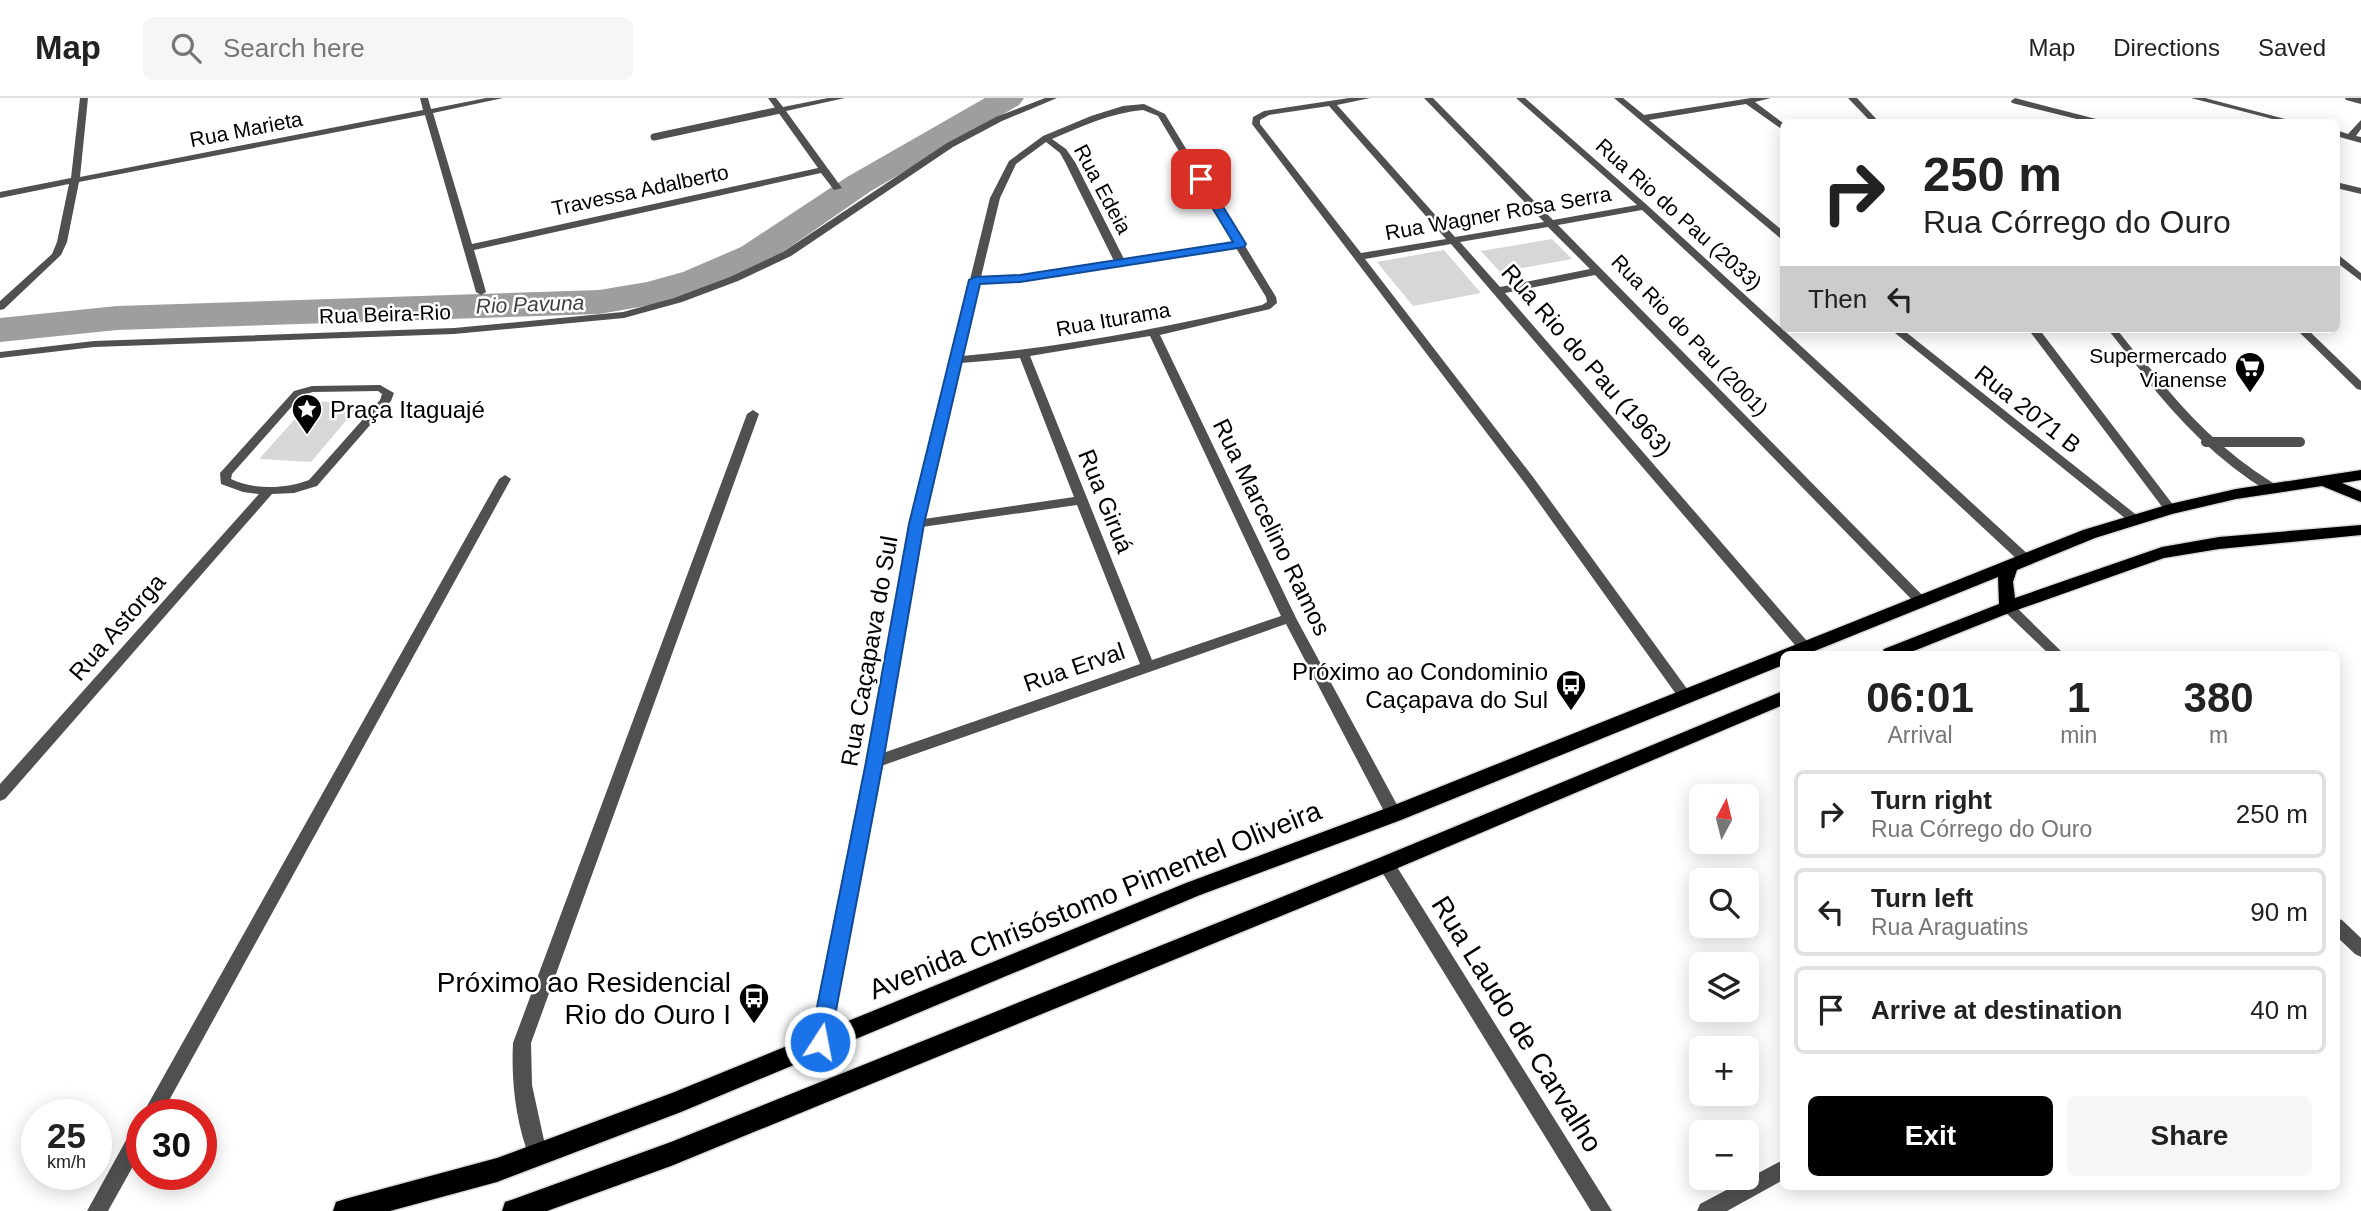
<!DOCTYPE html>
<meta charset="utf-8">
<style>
:root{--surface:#fff;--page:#f6f6f6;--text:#222;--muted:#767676;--line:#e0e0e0;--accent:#000}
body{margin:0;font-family:Helvetica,sans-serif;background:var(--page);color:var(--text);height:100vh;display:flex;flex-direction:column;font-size:26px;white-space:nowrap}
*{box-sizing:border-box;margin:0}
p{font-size:23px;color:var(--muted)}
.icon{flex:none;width:38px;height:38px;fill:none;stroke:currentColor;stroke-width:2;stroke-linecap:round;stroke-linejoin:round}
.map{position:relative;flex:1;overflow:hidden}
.sheet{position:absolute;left:1780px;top:553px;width:560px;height:539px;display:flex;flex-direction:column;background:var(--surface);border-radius:10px;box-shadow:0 4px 18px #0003}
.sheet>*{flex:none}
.hud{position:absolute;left:1780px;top:21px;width:560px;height:214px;border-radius:10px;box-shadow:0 4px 18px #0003;background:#fff;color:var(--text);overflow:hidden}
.needle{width:46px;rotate:7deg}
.controls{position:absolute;left:1689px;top:686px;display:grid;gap:14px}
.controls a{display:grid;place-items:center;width:70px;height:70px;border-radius:10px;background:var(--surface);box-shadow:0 4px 18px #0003;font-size:35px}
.speed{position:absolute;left:21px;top:1001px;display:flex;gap:14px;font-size:35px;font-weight:700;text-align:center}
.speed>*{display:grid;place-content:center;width:91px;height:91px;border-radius:50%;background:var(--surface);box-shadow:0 4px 18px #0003;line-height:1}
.speed small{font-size:18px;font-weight:400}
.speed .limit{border:10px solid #d22;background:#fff;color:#111}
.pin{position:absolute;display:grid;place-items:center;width:60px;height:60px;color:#fff;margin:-30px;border-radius:14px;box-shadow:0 4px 10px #0006}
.me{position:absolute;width:77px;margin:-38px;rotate:11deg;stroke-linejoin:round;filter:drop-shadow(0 0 5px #0008)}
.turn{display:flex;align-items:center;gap:24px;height:147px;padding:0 28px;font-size:32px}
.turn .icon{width:91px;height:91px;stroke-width:2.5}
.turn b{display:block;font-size:49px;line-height:60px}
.then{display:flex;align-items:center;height:66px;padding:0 28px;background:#0003;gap:14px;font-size:26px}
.eta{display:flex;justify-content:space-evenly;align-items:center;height:119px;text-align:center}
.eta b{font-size:42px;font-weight:700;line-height:49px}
.primary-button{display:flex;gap:14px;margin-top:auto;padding:14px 28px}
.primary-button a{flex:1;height:80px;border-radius:10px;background:var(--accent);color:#fff;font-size:28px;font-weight:700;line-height:80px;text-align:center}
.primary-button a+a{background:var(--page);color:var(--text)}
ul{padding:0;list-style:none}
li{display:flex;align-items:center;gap:21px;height:88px;margin:0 14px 10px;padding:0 14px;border:4px solid var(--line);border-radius:10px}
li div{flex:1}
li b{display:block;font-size:26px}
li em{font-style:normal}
header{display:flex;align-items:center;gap:42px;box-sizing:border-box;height:98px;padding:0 35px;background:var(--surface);border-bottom:2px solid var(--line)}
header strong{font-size:33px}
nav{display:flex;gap:38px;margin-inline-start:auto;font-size:24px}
.search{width:490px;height:63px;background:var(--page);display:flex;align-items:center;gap:18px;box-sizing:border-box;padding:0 24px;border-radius:10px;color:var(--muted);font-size:26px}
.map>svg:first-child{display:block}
.green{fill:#d7d7d7}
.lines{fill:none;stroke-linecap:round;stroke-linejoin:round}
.river{fill:#9e9e9e;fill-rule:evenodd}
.primary-casing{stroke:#dbdbdb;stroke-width:3}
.service-far1{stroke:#505050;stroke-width:7}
.service{stroke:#505050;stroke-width:10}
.minor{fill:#505050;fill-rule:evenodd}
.tertiary{fill:#505050;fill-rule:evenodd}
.primary{fill:#000;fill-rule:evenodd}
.route{fill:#1a73e8;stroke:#114b97;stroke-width:2}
.labels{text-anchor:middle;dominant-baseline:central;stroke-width:5;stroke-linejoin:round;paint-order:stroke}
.far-street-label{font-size:21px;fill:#000;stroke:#fff}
.far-water-label{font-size:21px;font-style:italic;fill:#3f3f3f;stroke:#fff}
.far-poi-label{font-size:21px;fill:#000;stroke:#fff;text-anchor:end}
.street-label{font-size:24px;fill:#000;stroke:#fff}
.poi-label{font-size:24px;fill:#000;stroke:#fff;text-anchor:start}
.near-street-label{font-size:28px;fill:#000;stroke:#fff}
.near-poi-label{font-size:28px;fill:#000;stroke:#fff;text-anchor:end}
</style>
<header>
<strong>Map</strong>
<div class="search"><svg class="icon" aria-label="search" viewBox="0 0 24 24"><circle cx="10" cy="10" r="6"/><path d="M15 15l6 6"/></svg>Search here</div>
<nav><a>Map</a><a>Directions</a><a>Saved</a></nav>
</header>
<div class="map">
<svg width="2361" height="1113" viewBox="0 0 2361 1113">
<rect width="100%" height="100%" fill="#fff"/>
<!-- green -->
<path class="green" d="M1552,141L1572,161L1500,174L1481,153Z
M1444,152L1481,195L1413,208L1377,164Z
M311,303L360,306L311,364L259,361Z"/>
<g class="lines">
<!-- river -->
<path class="river" d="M985,0H1024L1019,7L871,93L767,165L711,190L651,207L599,216L117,232L0,244V220L117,208L599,192L647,184L683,174L741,149L847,79Z"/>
<!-- primary casing -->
<g class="primary-casing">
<path id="primary" d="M2361,372V382L2342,385L2361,393V404L2322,388L2236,401L2172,416L2095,440L2017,472L2013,484L2015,500L2162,449L2219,439L2361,427V437L2219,451L2164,460L2014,513L1906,556H1882L1884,551L1999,506L1998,479L1807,556H1783V567L1401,722L1200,797L681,1014L497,1084L390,1113H333L336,1104L345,1101L497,1060L672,995L1186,785L1387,710L2083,432L2170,406L2236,391Z
M1783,593V607L1393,772L671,1068L547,1113H502L505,1104L514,1101L671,1044L1379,760Z"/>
</g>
<!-- service-far1 -->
<path class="service-far1" d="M654,39L780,12
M2112,231L2147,275"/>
<!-- service -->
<path class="service" d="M2146,273C2182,319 2220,358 2270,389
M2206,344H2300"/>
<!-- minor -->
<path class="minor" d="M80,0H88L80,79L423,12L420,0H428L431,11L486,0H503L433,15L472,146L818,70L768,0H776L783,9L828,0H845L786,13L842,90L834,92L821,75L474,152L486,194L481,197L476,194L425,17L79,84L67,144L61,157L4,211L0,212V203L52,156L57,144L69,86L0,100V94L71,80Z
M1045,0H1057L1002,23L953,49L791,158L738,183L682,204L624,220L454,236L94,249L0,260V254L94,243L454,230L623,214L674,200L730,179L783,154L947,45L996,19Z
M1349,0H1370L1337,7L1455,139L1544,124L1424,0H1433L1553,122L1637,107L1516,0H1525L1647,107L2031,459L2033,462L2031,465H2021L1642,112L1558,127L1929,504L1927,507H1917L1595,177L1505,195L1813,550L1811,554H1801L1451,146L1365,161L1533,379L1693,599L1691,603H1681L1524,384L1252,26L1253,19L1264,13ZM1329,8L1446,141L1361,155L1260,26V22L1269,17ZM1548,129L1590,171L1500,189L1460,144Z
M1614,0H1623L1644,17L1751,0H1771L1755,4L1783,25V32L1746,6L1649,22L1783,133V141L1780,140Z
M1848,0H1857L1879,24H1871Z
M2015,0L2100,22L2101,24H2089L2012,5L2011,3Z
M2191,0H2205L2297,24H2284Z
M2345,0H2361V6L2346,2Z
M1144,6L1165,16L1276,199L1277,205L1270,211L1160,237L1296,520L1402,716L1400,721L1394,722L1388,721L1286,526L881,668L829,944L826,950L820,952L814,950L811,944L866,664L910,426L990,100L1009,63L1043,38L1091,18L1123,8ZM1143,12L1158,18L1233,144L1124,161L1075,64L1066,51L1052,41C1082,28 1111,15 1143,12ZM1046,44L1060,55L1065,64L1114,163L1020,178L981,179L1000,100L1016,66ZM1236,150L1266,199L1267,204L1262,207C1163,230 1064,249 962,258L980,185L1020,184ZM1150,238L1281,518L1152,562L1030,258ZM1020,260L1074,399L924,421L961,265ZM1077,407L1140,566L883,655L922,429Z
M2361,22V31L2356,38L2361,39V45L2336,38V32L2348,36Z
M2336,84L2361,90V96L2336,90Z
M2336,155L2361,175V183L2336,164Z
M1890,231H1902L2139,419L2141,422L2139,425H2131Z
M2028,231H2039L2174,408L2176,411L2174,414H2166Z
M2296,231H2307L2361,283V292L2357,291Z
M380,287L394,295L391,303L317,388L294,395L272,396L5,701L0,703V686L259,396L243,394L221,386L220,375L294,293L312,288ZM378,293L382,296L380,302L309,382C286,391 253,392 231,381L232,376L302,297L313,294Z
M753,312L759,316L531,945L532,987L547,1056L545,1063L538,1065L531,1063C516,1027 511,984 513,945L747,316Z
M505,377L511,381L161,1017H142L499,381Z
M1386,759L1392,761L1612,1113H1591L1380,771L1378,766L1380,761Z
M142,1024V1052L108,1113H87L135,1026Z
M1783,1062V1082L1727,1113H1697L1700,1106Z"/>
<!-- tertiary -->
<path class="tertiary" d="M2008,504L2013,506L2064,556H2049L2003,512L2001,509L2003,506Z
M2336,820L2342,822L2361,840V859L2355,856L2336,838Z"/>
<!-- primary -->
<use href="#primary" class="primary"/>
</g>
<!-- route -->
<path class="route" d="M1201,78L1206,81L1246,146L1244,149L1020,184L980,186L924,426L883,664L830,944L827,951L820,954L813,951L810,944L866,664L909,426L969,182L975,179L1020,177L1233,144L1195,81Z"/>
<!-- icons -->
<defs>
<g id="supermarket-pin" transform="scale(1.575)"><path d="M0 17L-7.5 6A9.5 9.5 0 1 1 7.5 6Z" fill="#000" stroke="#fff"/><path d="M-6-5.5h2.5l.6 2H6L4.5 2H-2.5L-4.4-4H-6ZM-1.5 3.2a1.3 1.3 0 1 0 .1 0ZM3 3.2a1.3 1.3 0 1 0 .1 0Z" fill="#fff"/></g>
<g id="sight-pin" transform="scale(1.575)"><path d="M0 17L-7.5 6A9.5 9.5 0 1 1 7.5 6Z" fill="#000" stroke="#fff"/><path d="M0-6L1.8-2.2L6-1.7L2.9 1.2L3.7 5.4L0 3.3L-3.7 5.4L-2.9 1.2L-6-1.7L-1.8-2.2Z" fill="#fff"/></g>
<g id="bus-pin" transform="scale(1.575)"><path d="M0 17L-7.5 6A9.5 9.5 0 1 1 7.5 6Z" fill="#000" stroke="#fff"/><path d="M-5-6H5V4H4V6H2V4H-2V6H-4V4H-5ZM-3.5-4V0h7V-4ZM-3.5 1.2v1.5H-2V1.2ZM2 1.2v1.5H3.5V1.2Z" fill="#fff"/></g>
</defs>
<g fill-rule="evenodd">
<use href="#supermarket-pin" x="2250" y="269"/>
<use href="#sight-pin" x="307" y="311"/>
<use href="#bus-pin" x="1571" y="587"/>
<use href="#bus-pin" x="754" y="900"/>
</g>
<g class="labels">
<!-- far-street labels -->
<g class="far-street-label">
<text transform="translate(246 31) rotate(-11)">Rua Marieta</text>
<text transform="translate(1103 91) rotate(62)">Rua Edeia</text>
<text transform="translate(640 92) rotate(-12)">Travessa Adalberto</text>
<text transform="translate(1498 115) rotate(-10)">Rua Wagner Rosa Serra</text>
<text transform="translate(1679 116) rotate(42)">Rua Rio do Pau (2033)</text>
<text transform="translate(385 216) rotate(-2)">Rua Beira-Rio</text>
<text transform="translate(1113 221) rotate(-10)">Rua Iturama</text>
<text transform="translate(1690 237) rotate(46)">Rua Rio do Pau (2001)</text>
</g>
<!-- far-water labels -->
<g class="far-water-label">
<text transform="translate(530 206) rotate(-2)">Rio Pavuna</text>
</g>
<!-- far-poi labels -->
<g class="far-poi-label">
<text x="2227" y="257">Supermercado<tspan x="2227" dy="24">Vianense</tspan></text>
</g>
<!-- street labels -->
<g class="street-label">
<text transform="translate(1587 262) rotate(49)">Rua Rio do Pau (1963)</text>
<text transform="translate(2028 311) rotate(38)">Rua 2071 B</text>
<text transform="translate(1106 403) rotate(68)">Rua Giruá</text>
<text transform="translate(1272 429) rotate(64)">Rua Marcelino Ramos</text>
<text transform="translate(117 529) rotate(-49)">Rua Astorga</text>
<text transform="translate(869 553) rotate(-80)">Rua Caçapava do Sul</text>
<text transform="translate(1074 569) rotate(-19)">Rua Erval</text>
</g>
<!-- poi labels -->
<g class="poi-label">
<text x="330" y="311">Praça Itaguajé</text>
<text x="1548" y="573" text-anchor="end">Próximo ao Condominio<tspan x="1548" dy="28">Caçapava do Sul</tspan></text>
</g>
<!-- near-street labels -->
<g class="near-street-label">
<text transform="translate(1095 802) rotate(-22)">Avenida Chrisóstomo Pimentel Oliveira</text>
<text transform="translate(1517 926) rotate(58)">Rua Laudo de Carvalho</text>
</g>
<!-- near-poi labels -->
<g class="near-poi-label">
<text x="731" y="884">Próximo ao Residencial<tspan x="731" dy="32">Rio do Ouro I</tspan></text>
</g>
</g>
</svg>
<div class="controls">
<a><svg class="needle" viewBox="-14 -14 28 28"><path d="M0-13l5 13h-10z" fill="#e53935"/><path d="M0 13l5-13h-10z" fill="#767676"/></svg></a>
<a><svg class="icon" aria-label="search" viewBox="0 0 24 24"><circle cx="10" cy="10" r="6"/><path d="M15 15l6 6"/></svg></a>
<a><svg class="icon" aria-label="layers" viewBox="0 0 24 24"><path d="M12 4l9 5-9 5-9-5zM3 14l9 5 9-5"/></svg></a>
<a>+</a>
<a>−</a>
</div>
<div class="speed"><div>25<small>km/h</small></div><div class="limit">30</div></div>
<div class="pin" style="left:1201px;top:81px;background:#d93025"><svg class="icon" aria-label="arrive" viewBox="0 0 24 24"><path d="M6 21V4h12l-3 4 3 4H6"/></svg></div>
<svg class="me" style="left:820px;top:944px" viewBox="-20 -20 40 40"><circle r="17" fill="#1a73e8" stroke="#fff" stroke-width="3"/><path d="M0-11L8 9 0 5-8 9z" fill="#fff"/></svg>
<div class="hud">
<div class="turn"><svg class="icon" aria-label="right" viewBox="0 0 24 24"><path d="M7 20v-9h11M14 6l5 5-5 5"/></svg><div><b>250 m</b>Rua Córrego do Ouro</div></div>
<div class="then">Then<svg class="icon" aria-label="left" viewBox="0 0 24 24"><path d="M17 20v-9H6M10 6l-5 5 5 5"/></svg></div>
</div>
<section class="sheet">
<div class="eta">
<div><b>06:01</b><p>Arrival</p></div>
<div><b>1</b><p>min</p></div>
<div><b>380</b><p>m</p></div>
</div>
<ul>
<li><svg class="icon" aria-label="right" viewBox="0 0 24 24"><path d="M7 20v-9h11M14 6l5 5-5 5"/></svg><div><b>Turn right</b><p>Rua Córrego do Ouro</p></div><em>250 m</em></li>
<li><svg class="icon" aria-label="left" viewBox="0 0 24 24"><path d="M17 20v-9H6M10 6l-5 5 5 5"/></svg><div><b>Turn left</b><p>Rua Araguatins</p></div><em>90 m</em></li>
<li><svg class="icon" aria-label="arrive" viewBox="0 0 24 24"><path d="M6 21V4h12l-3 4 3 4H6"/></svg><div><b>Arrive at destination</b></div><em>40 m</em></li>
</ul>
<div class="primary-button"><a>Exit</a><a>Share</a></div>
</section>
</div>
